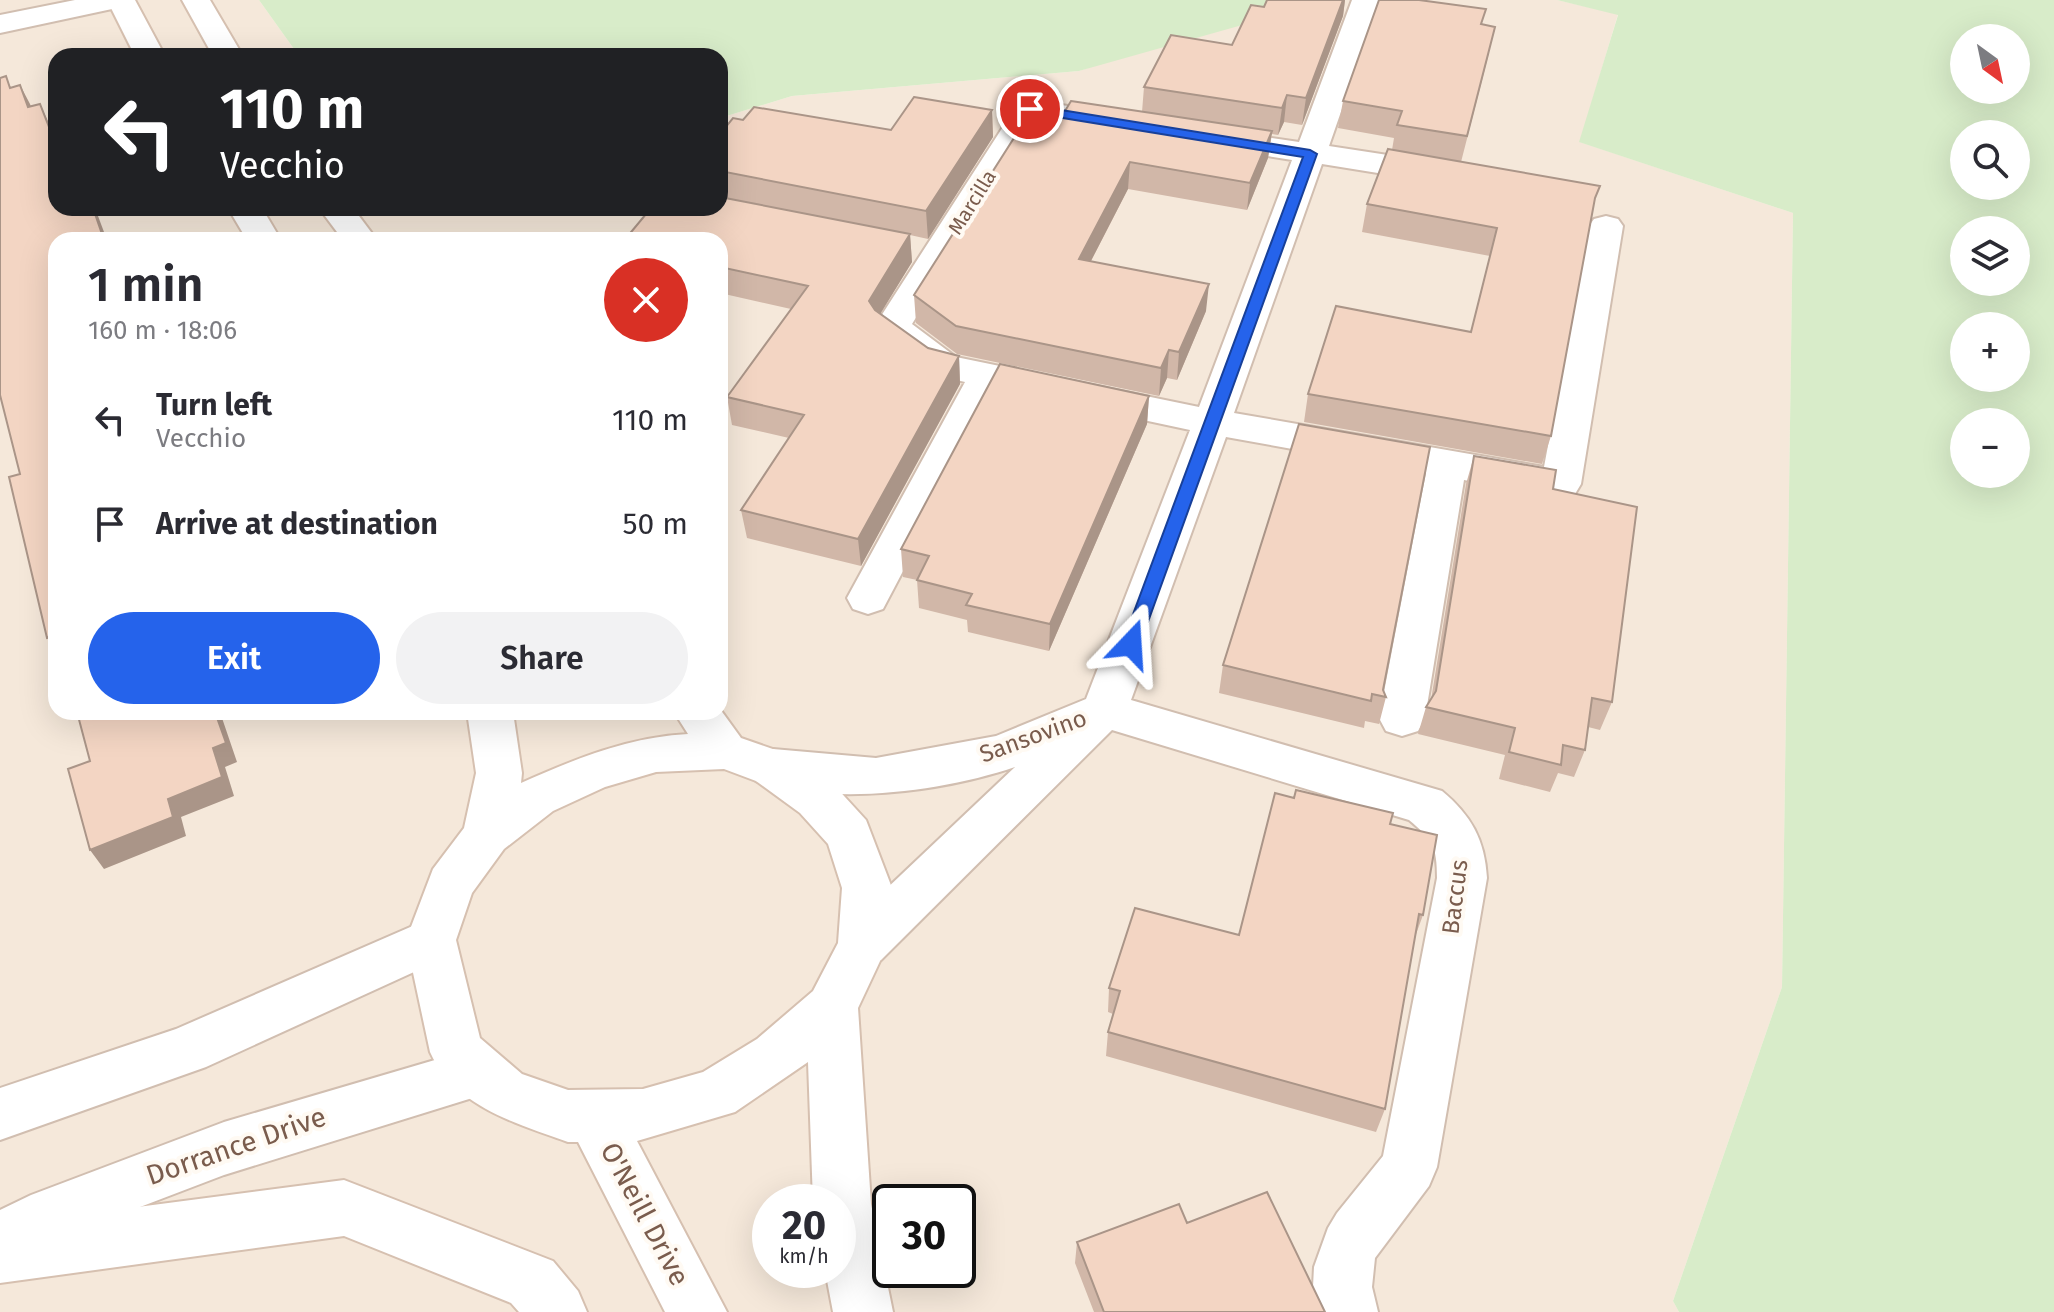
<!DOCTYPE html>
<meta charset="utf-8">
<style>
:root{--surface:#fff;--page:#f2f2f3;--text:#2b2b33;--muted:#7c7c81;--accent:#2563eb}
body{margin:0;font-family:"Fira Sans",sans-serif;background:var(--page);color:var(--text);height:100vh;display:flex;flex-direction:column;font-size:30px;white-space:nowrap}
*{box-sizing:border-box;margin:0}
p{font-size:26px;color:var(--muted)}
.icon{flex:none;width:44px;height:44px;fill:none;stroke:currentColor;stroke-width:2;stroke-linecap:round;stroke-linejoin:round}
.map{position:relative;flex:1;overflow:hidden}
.side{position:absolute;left:48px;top:232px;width:680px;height:488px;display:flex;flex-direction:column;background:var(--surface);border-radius:24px;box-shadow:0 8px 32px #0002}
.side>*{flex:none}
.top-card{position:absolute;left:48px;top:48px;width:680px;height:168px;border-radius:24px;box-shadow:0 8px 32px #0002;background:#202124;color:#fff;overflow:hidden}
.needle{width:52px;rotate:147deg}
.tools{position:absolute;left:1950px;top:24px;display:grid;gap:16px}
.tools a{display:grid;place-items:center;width:80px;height:80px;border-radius:50%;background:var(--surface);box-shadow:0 8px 32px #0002;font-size:40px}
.speed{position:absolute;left:752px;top:1184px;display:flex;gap:16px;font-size:40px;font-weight:700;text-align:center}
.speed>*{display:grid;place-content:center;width:104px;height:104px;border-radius:50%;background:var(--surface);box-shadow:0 8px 32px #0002;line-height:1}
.speed small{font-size:20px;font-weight:400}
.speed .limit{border:4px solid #111;border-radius:12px;background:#fff;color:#111}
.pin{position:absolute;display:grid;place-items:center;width:68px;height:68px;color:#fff;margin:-34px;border:4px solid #fff;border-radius:50%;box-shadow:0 2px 8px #0007}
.me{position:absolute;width:88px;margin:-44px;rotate:20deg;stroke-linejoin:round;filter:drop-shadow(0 0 6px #0008)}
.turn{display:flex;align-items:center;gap:28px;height:168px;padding:0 40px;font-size:36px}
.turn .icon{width:104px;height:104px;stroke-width:2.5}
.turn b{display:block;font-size:56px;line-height:68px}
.round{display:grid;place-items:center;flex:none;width:84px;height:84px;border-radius:42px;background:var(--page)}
.summary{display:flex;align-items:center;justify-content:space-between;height:136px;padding:0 40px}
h1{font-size:48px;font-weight:600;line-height:60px}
.action{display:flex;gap:16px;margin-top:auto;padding:16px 40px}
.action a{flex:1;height:92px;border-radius:48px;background:var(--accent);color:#fff;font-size:32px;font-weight:600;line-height:92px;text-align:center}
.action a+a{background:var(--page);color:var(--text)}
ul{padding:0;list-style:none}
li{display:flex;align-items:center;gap:24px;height:104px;padding:0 40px}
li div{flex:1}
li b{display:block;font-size:30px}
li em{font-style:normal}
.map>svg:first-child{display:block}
.residential{fill:#f5e8da;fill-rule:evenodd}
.green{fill:#d8ecc9;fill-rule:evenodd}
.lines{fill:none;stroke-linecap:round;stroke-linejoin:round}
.minor-casing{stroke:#d1beb0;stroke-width:4}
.tertiary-casing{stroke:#d1beb0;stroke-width:4}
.secondary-casing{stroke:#d6c0b0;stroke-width:4}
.minor{fill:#fff;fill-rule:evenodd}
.tertiary{fill:#fff;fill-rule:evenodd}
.secondary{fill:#fff;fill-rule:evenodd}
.wall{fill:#d1b7a8}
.shaded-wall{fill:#aa9588}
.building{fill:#f3d5c3;stroke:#aa9588;stroke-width:2}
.route{fill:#2563eb;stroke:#184099;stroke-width:2}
.labels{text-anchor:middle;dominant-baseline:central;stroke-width:8;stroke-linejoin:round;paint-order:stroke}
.far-street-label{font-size:20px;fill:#7a5c4d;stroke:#fffaf3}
.street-label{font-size:24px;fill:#7a5c4d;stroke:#fffaf3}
.near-street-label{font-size:28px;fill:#7a5c4d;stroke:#fffaf3}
</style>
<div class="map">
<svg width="2054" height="1312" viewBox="0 0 2054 1312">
<rect width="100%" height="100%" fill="#fdf6ec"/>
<!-- residential -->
<path class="residential" d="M0,0H259L299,56H56V208H720V118L792,96L1079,71L1292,0H1557L1618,14L1580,142L1793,213L1782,987L1673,1301L1679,1312H0ZM56,240H720V712H56ZM770,1202H838V1270H770ZM890,1202H958V1270H890Z"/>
<!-- green -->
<path class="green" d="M259,0H1292L1267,18L1079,71L792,96L720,118V56H299Z
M1557,0H2054V1312H1679L1673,1301L1782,987L1793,213L1579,142L1618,15ZM1964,38H2016V90H1964ZM1964,134H2016V186H1964ZM1964,230H2016V282H1964ZM1964,326H2016V378H1964ZM1964,422H2016V474H1964Z"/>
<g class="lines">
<!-- minor casing -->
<g class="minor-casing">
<path id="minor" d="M75,0H130L126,6L0,33V15Z
M1352,0H1380L1329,146L1440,163L1451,166L1456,173L1451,180L1440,183L1322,164L1234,413L1544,467L1589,226L1594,219L1606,216L1618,219L1623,226L1581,484L1575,494L1561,498L1464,480L1425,718L1418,731L1402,736L1386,731L1379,718L1426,473L1226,437L1131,700L1442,791C1471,815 1485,840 1487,878L1437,1167L1429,1186L1375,1258L1372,1287L1378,1312H1318L1313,1287L1314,1267L1328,1228L1337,1213L1383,1156L1437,878C1437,847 1433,840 1409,820L1112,730L881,960L863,966L845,960L838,944L845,928L1015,767C941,792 831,806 756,781L750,768L756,755L773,749L876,758L996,736L1086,699L1190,430L999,389L883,609L868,614L853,609L847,598L965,382L931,374L879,335L874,327L1019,102L1030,100L1124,115L1135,117L1140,124L1135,131L1124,133L1039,120L912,324L956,357L1199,407L1292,160L1212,147L1201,145L1196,138L1201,131L1212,129L1299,142Z"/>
</g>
<!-- tertiary casing -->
<g class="tertiary-casing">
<path id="tertiary" d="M431,918L449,924L456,940L449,956L206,1067L0,1140V1088L176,1029Z
M479,1047L498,1054L506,1072L498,1090L224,1175L106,1220L0,1270V1210L31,1195L224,1122Z"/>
</g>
<!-- secondary casing -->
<g class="secondary-casing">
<path id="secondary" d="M107,0H135L165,56H135Z
M182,0H210L243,56H213Z
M228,208H262L281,240H247Z
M319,208H353L377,240H343Z
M720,709L741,738L790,755L834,785L866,820L892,888L888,944L858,1008L871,1204L893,1312H833L825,1270H838V1202H813L808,1062L735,1112L637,1141L727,1312H665L578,1142H568C516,1123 455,1107 430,1052L406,940L433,869L464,828L476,773L467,712H513L522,773L521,783C575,759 628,737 688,734L674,712H720ZM724,769L756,781L800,813L828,844L842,888L838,943L813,991L757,1039L703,1072L643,1089L568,1090L522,1074L480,1038L456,940L472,893L504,849L553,811L605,787L656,772Z
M344,1180L553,1261L578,1291L587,1312H519L511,1303L344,1236L0,1283V1225Z"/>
</g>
<!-- minor -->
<use href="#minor" class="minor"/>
<!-- tertiary -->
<use href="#tertiary" class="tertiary"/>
<!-- secondary -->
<use href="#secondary" class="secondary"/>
</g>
<!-- wall -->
<path class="wall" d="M1267,0H1345L1343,16L1302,125L1284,122L1278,135L1272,134L1268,158L1247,210L1128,189L1091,261L1206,311L1177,380L1167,378L1159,396L957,354L916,323L914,295L1059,121L1142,112L1144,87L1232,45L1264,7Z
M1482,25L1489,53L1461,162L1592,214L1551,436L1542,464L1304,422L1308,394L1471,332L1490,256L1362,232L1367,204L1392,150L1394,138L1338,128L1343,101Z
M992,110L993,137L928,239L910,235L912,262L880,314L928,348L959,356L960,384L861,566L747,538L741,510L789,438L732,425L727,397L791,309L720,293V240H627V237L720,208V134L743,120L891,130Z
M1149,396L1147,424L1049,651L968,632L967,620L919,608L917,580L903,577L901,549Z
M1474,456L1553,489L1612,702L1600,730L1588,727L1585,750L1574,777L1558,773L1550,792L1499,779L1505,755L1418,734L1426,707L1431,700L1466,484Z
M1223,665L1383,690L1386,697L1379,724L1365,721L1364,728L1219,693Z
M1390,824L1423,915L1415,937L1385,1109L1376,1132L1106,1056L1108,1032L1113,1014L1108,1012L1109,988L1239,935Z
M1187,1223L1325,1312H1094L1075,1263L1077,1242Z"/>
<!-- shaded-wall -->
<path class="shaded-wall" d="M1343,0H1345L1343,16L1302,125L1306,98Z
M20,85L30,104L38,126L28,107Z
M1287,95L1284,122L1278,135L1282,108Z
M40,104L56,139V145Z
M992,110L993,137L928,239L926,211Z
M1272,131L1268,158L1247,210L1250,183Z
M1130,162L1128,189L1078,286L1079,259Z
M93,208H95L107,240H104Z
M910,234L912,262L871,329L869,301Z
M1209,284L1206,311L1177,380L1179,352Z
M1169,350L1167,378L1159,396L1161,368Z
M959,356L960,384L861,566L858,539Z
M1149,396L1147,424L1049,651L1050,624Z
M56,635V650L47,638Z
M215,712H237L222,718L237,762L225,767L234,796L181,817L186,836L104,869L90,850L168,799L213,748Z"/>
<!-- building -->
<path class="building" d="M1267,0H1343L1306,98L1287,95L1282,108L1144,87L1171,35L1232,45L1251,5L1264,7Z
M1379,0H1419L1486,9L1481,24L1495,27L1467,136L1397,125L1402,111L1343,101Z
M6,76L10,88L20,85L28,107L40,104L56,145V208H93L104,240H56V635L47,638L9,477L20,474L0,395V78Z
M914,97L992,110L926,211L720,171V134L733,118L743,120L754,107L891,130Z
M1071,101L1272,131L1250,183L1130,162L1079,259L1209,284L1179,352L1169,350L1161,368L956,326L914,295L1028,116L1059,121Z
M1388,149L1600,186L1595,198L1551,436L1308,394L1336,306L1471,332L1497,228L1367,204Z
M720,197L910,234L869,301L875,310L928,348L959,356L858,539L741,510L804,415L727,397L808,286L720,267V240H640L627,237L651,208H720Z
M1000,364L1149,396L1050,624L966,605L972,594L917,580L929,556L901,549Z
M1299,424L1430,447L1383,690L1386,697L1372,694L1371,701L1223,665Z
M1474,456L1556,470L1553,489L1637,507L1612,702L1592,698L1585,750L1563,745L1561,765L1509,752L1515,728L1426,707L1436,691Z
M77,712H215L226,743L213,748L222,777L168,799L173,817L90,850L68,769L90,761Z
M1296,790L1393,813L1390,824L1437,835L1423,915L1419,914L1385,1109L1108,1032L1120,991L1109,988L1135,908L1239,935L1275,793L1294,798Z
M1267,1192L1325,1312H1104L1077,1242L1179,1204L1187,1223Z"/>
<!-- route -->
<path class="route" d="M1030,105L1310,150L1317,154L1140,644L1131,651L1122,644L1303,157L1026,112L1024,109Z"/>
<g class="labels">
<!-- far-street labels -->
<g class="far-street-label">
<text transform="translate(972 202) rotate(-58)">Marcilla</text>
</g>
<!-- street labels -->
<g class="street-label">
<text transform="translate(1033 736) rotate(-20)">Sansovino</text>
<text transform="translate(1455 897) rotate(-83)">Baccus</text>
</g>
<!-- near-street labels -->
<g class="near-street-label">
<text transform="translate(236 1146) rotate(-19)">Dorrance Drive</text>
<text transform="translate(645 1214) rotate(62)">O'Neill Drive</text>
</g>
</g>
</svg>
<div class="tools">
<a><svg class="needle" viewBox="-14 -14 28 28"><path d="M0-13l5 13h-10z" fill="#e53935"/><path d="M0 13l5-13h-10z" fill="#7c7c81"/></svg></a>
<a><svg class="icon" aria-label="search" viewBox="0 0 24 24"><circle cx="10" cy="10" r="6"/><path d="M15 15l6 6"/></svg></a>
<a><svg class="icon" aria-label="layers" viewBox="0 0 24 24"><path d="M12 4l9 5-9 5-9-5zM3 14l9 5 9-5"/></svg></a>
<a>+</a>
<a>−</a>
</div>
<div class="speed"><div>20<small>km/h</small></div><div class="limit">30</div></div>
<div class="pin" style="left:1030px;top:109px;background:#d93025"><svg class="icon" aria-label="arrive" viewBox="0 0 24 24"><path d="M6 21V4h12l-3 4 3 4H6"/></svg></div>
<svg class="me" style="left:1131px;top:644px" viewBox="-20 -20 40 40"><path d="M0-17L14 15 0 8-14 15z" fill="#2563eb" stroke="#fff" stroke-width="4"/></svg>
<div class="top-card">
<div class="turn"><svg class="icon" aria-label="left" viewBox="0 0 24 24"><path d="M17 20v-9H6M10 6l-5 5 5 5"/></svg><div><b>110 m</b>Vecchio</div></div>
</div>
<section class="side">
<div class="summary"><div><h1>1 min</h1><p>160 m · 18:06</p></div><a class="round" style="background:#d93025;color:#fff"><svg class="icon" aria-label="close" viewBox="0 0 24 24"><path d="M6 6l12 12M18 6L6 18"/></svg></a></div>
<ul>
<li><svg class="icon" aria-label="left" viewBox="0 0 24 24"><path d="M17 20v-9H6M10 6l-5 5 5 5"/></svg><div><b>Turn left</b><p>Vecchio</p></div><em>110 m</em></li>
<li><svg class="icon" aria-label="arrive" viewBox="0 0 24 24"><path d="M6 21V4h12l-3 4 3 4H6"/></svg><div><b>Arrive at destination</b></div><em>50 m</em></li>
</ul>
<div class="action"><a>Exit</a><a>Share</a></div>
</section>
</div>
